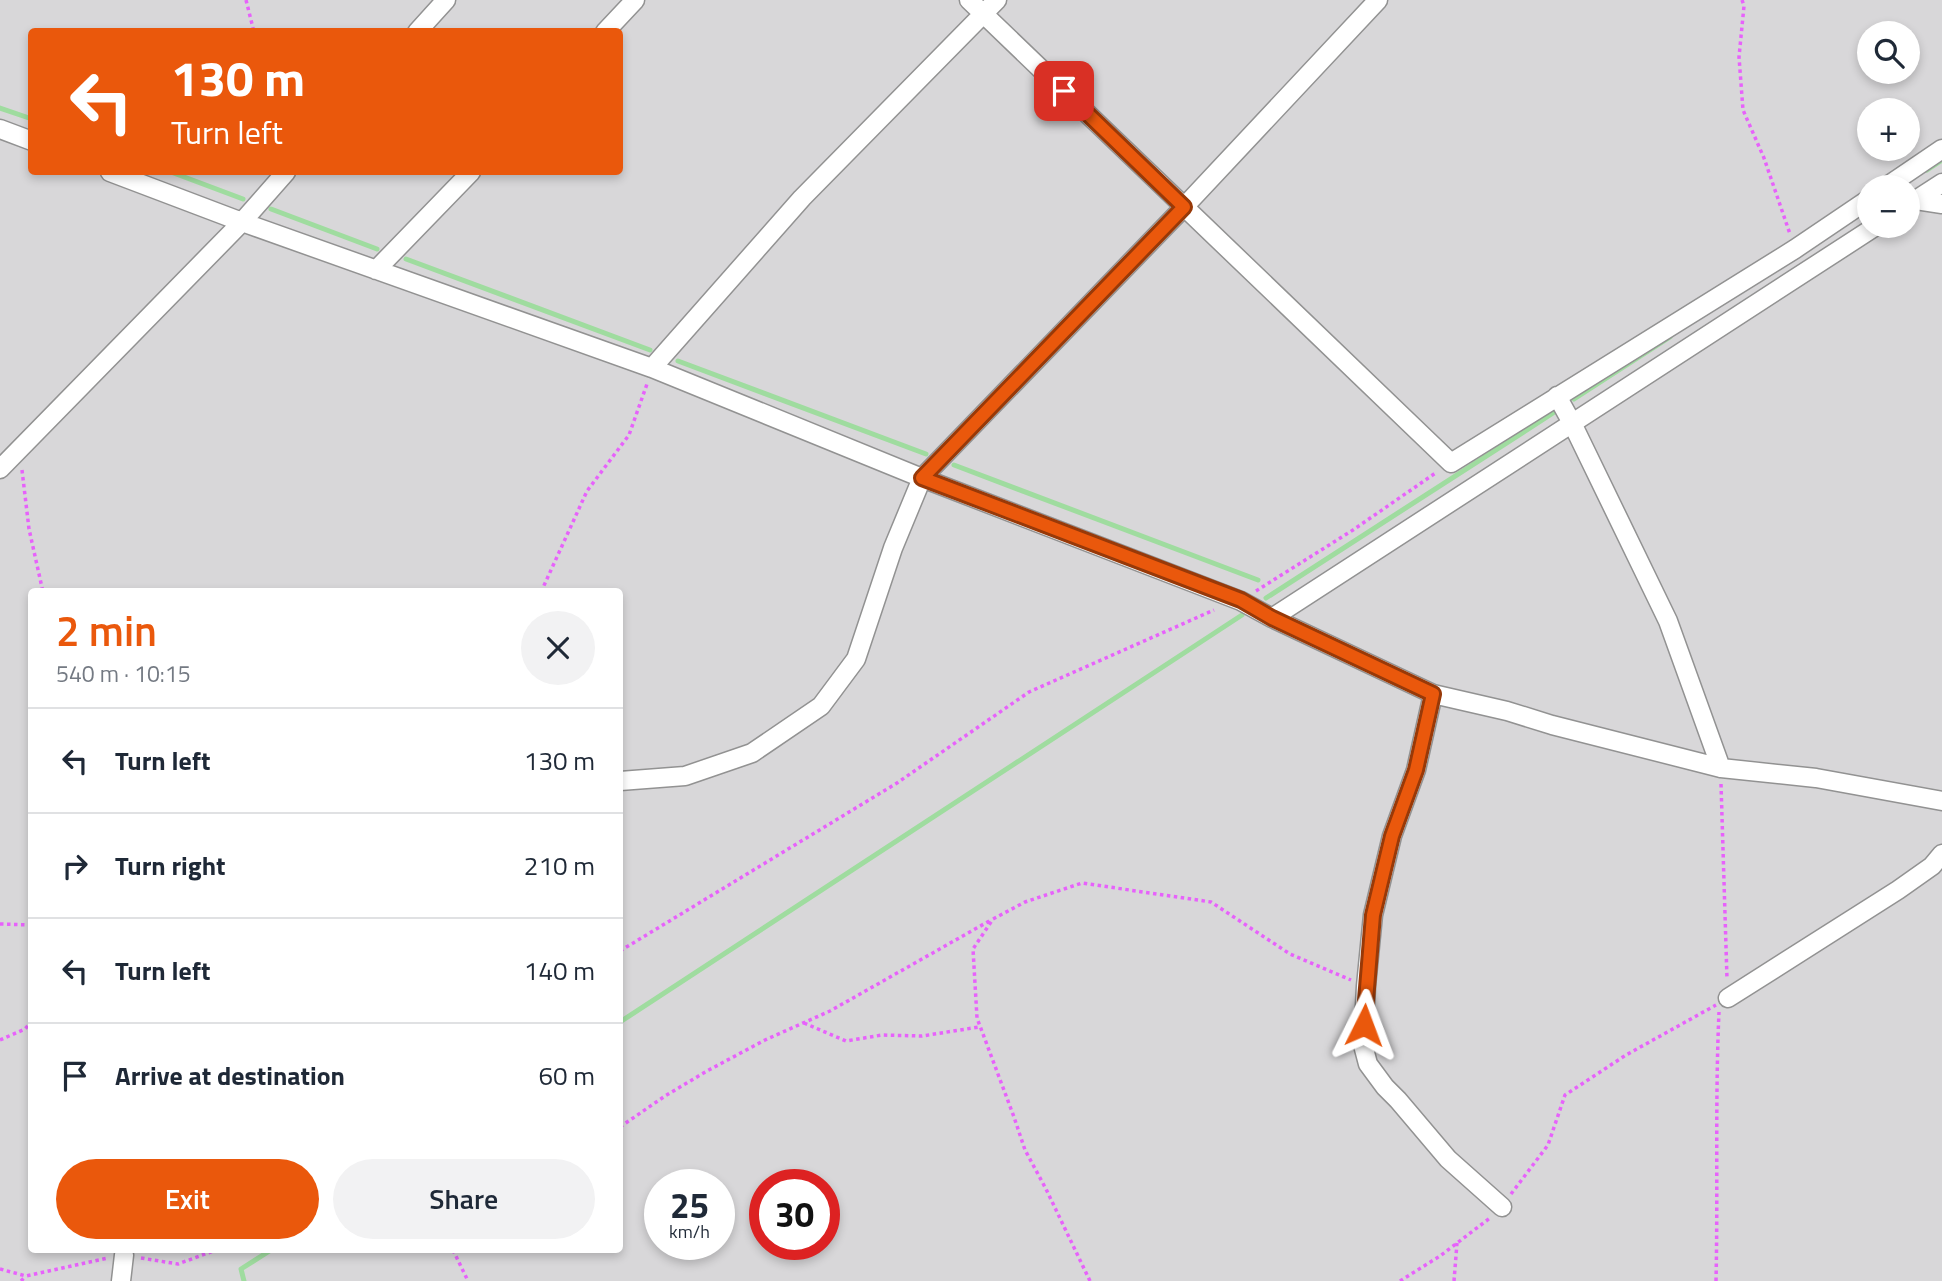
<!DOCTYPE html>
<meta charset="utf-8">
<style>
:root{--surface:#fff;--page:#f2f2f3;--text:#1f2937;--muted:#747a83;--line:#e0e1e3;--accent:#ea580c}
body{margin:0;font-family:"Titillium Web",sans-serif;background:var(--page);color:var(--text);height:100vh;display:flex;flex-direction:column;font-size:26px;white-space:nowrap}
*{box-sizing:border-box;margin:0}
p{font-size:23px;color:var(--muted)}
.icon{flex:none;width:38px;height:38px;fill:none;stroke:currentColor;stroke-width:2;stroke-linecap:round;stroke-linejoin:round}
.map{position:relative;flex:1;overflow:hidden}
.details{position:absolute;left:28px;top:588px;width:595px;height:665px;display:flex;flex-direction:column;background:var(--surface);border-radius:7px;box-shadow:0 4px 10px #0003}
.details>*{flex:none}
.hud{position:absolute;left:28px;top:28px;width:595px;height:147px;border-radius:7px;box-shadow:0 4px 10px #0003;background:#ea580c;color:#fff;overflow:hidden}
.buttons{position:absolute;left:1857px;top:21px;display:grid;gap:14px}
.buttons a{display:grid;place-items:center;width:63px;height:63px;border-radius:50%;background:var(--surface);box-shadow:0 4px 10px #0003;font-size:35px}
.speed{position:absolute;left:644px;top:1169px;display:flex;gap:14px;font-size:35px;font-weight:700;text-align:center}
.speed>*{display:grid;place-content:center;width:91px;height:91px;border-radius:50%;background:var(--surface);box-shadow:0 4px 10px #0003;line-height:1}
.speed small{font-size:18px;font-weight:400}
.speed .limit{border:10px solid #d22;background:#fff;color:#111}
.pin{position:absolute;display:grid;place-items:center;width:60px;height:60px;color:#fff;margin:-30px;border-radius:14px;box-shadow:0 4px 10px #0006}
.me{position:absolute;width:77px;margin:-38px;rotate:3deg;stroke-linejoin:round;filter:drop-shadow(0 0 5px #0008)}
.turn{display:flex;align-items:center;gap:24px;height:147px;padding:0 28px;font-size:32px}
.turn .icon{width:91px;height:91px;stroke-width:2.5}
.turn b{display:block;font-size:49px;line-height:60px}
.round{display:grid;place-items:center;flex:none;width:74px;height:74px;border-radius:37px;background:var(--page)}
.head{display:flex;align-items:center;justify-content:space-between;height:119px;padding:0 28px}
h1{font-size:42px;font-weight:600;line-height:52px;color:var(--accent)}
.button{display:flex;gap:14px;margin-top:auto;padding:14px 28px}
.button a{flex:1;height:80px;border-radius:42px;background:var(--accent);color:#fff;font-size:28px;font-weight:600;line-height:80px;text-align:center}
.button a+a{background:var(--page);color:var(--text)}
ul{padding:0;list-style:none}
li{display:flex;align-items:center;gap:21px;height:105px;padding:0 28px;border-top:2px solid var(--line)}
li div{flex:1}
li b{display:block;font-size:26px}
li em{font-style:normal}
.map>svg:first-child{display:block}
.residential{fill:#d8d7d9;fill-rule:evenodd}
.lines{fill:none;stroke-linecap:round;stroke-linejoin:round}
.stream{stroke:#9fdc9f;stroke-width:5}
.minor-casing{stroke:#929292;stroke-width:21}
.path{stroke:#e762fb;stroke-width:3.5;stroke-dasharray:3.5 3.5;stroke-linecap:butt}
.minor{stroke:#fff;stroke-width:18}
.route-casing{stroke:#983908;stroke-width:18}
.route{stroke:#ea580c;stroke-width:12}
</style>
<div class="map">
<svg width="1942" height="1281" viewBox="0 0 1942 1281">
<rect width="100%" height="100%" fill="#ede0e7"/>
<!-- residential -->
<path class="residential" d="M0,0H1942V1281H0ZM32,32H620V172H32ZM1869,33H1908V72H1869ZM1869,110H1908V149H1869ZM1869,187H1908V226H1869ZM32,592H620V1250H32ZM660,1185H719V1244H660ZM765,1185H824V1244H765Z"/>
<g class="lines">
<!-- stream -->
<path class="stream" d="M0,108L32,119
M1927,170L1942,160
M171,172L243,199
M271,209L377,249
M406,259L650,350
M678,361L926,454
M1574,399L1670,337
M954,465L1258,580
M1266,598L1553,413
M620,1022L1242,615
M244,1281L241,1269L271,1250"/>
<!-- minor casing -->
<g class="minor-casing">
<path id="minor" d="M969,0L1451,463L1795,249L1869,199
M417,32L446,0
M605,32L635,0
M0,129L32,141
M110,172L242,222L652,368L922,478L1241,601L1272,618L1433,694L1507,711L1552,725L1721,768L1816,778L1942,801
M1886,187L1942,149
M1916,200L1942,204
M1908,205L1942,183
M376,270L471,172
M652,368L802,198L997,0
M1557,396L1572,423L1668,621L1721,768
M0,469L242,222L286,172
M1272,618L1876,226
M1433,694L1416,770L1392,836L1373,915L1366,986L1363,1045L1368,1064L1385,1087L1398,1100L1448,1159L1502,1207
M620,781L685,776L752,753L821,706L856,659L893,548L922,478L1184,207L1378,0
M1728,998L1898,890L1932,866L1942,854
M121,1281L124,1255"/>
</g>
<!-- path -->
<path class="path" d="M246,0L254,32
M1742,0L1744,6L1739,57L1743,110L1764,158L1790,234
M22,470L29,529L43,592
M1256,591L1353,530L1437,472
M541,592L587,491L629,435L647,384
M1721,784L1727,979
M0,924L32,925
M620,951L897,783L1029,692L1214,610
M804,1023L846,1041L882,1035L922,1036L979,1027
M0,1040L25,1029L32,1021
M620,1127L665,1096L707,1071L765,1040L830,1011L991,920
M1511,1194L1548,1145L1565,1095L1626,1055L1716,1005
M453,1250L468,1281
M141,1258L178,1264L216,1250
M0,1269L26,1276L108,1258
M21,1281L26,1276
M1090,1281L1046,1189L1025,1150L1014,1117L977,1018L973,949L993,919L1025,902L1082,883L1211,902L1290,954L1351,980
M1400,1281L1440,1256L1490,1218
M1454,1281L1457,1243
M1716,1281C1718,1191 1715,1102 1719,1012"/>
<!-- minor -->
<use href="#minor" class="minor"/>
</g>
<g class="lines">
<!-- route casing -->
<g class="route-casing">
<path id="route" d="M1064,91L1184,207L922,478L1241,600L1272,618L1433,694L1416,770L1392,836L1373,915L1364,1025"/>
</g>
<!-- route -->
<use href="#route" class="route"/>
</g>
</svg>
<div class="buttons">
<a><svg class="icon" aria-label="search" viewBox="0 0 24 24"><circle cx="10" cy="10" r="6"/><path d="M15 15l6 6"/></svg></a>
<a>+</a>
<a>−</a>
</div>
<div class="speed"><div>25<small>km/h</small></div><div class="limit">30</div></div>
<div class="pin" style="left:1064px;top:91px;background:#d93025"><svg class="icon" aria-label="arrive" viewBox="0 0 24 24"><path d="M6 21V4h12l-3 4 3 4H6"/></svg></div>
<svg class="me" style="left:1364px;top:1025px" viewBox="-20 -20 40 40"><path d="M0-17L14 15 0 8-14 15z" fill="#ea580c" stroke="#fff" stroke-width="4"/></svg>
<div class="hud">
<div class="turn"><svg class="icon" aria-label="left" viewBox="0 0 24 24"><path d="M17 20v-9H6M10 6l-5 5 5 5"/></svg><div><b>130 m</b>Turn left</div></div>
</div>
<section class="details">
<div class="head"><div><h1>2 min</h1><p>540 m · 10:15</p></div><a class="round"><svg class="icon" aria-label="close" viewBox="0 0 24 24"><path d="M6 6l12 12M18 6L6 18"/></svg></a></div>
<ul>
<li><svg class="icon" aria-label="left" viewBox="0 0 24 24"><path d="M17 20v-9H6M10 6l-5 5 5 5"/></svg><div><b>Turn left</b></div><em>130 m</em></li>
<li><svg class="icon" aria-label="right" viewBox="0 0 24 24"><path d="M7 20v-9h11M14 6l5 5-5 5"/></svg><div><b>Turn right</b></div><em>210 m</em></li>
<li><svg class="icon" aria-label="left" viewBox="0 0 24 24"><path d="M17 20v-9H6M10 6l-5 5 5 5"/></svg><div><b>Turn left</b></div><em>140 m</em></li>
<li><svg class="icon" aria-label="arrive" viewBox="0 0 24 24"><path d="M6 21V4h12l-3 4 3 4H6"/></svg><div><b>Arrive at destination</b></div><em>60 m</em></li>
</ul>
<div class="button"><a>Exit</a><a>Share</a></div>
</section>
</div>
